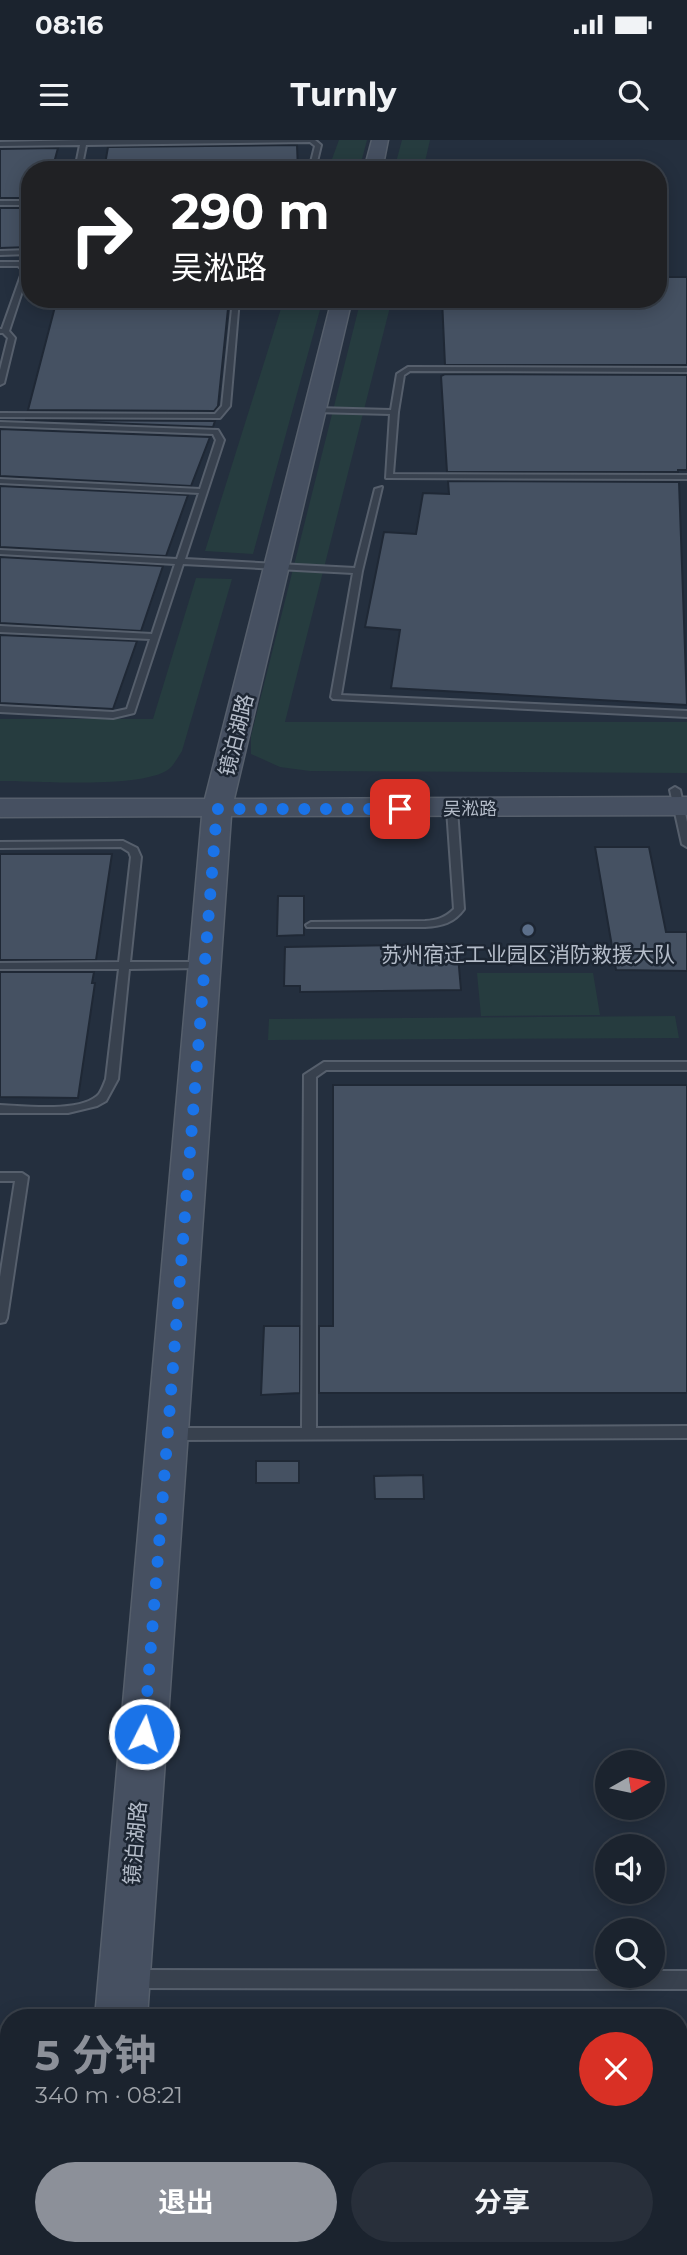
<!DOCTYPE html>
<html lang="zh">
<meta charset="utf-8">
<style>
:root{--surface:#1b232e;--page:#282f3a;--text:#f1f3f6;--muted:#a0a4aa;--line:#39404a;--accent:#8c9099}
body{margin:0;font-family:Montserrat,"Noto Sans SC",sans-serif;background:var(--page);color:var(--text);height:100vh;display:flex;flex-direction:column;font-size:26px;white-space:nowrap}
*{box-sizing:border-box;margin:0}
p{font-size:23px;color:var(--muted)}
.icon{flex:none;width:38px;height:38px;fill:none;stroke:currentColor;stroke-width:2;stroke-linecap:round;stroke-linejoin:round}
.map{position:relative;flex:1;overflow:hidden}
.details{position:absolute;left:0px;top:1869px;width:688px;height:247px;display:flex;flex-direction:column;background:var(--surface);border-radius:28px 28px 0 0;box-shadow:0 4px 18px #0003,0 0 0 2px var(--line)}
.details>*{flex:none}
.banner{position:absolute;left:21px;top:21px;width:646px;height:147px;border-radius:28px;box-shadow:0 4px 18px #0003,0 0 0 2px var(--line);background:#202124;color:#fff;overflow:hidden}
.needle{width:46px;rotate:81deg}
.controls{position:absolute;left:595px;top:1610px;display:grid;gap:14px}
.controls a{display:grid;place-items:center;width:70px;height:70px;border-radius:50%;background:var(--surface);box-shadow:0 4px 18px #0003,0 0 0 2px var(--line);font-size:35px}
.pin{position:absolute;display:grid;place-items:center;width:60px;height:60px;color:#fff;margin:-30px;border-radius:14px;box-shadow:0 4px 10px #0006}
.me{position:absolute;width:77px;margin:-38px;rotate:5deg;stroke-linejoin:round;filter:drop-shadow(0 0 5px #0008)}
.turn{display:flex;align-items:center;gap:24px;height:147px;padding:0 35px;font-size:32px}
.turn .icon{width:91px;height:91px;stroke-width:2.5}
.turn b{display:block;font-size:49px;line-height:60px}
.round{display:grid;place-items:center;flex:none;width:74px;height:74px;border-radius:37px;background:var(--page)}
.summary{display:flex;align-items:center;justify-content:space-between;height:119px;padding:0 35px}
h1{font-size:42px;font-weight:700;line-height:52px;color:var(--accent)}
.action{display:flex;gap:14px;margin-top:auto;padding:14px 35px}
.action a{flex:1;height:80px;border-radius:42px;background:var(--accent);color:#fff;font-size:28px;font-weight:700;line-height:80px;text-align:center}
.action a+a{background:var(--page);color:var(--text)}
.status{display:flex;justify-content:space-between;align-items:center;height:49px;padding:0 35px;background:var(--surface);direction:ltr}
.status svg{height:19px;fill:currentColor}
header{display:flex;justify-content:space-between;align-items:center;height:91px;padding:0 35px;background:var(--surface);font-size:32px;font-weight:700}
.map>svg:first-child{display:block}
.green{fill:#263c3f}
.building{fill:#455162;stroke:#1f2835;stroke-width:2}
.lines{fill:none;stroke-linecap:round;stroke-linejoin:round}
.lane-casing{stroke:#565f6c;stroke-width:4}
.secondary-casing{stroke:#565f6c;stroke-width:3}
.lane{fill:#38414e;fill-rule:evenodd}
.secondary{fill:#465061;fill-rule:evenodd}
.route{stroke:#1a73e8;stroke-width:12;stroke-dasharray:0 21.6}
.service-dot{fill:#5c6f8a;stroke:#1d2633;stroke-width:2.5}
.labels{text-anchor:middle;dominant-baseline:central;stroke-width:5;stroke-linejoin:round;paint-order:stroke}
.far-street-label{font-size:18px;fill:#b4bcc9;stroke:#1d2633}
.street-label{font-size:21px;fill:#b4bcc9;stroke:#1d2633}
.poi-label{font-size:21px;fill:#b4bcc9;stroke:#1d2633}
</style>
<div class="status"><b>08:16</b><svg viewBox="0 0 49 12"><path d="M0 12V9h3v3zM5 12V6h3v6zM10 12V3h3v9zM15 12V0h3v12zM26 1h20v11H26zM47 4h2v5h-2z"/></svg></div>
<header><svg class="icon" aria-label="menu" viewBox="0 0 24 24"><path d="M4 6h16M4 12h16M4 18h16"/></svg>Turnly<svg class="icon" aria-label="search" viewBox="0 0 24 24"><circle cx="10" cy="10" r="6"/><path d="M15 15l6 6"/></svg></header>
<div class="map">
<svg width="687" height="2115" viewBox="0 0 687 2115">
<rect width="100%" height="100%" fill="#242f3e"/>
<!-- green -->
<path class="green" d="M339,0H367L359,30H328Z
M402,0H430L423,30H394Z
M284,159H323L253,414L205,411Z
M361,159H392L285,582H687V633L310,631L280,627L251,614V596Z
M196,438L232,439L182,611C178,617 174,625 169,629C143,649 36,641 0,641V579H153Z
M477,833H593L600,875L481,876Z
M675,876L679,898L268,900L269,879Z"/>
<!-- building -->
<path class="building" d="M297,5L298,30H104L108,7Z
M58,8L52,30H30V58H0V9Z
M0,68H30V107L0,108Z
M658,137H687V225H445L442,159H658Z
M57,159H229L218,266L214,271L28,270Z
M445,234L687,235V330H678V332H447L441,236Z
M25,280L215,281L213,287Z
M0,289L210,297L191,346L0,336Z
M448,341L679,342L687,565L391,548L400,490L365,487L384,392L416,394L423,353L449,354Z
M0,346L188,355L166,416L0,407Z
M0,417L163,426L141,491L0,483Z
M0,495L137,501L113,569L0,563Z
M595,707H649L666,792H687V831L616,830Z
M0,714H112L96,820H0Z
M278,756H304V795L277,796Z
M457,804L461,850L300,852V846H284L285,807Z
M0,832H94L92,843H95L78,958L0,957Z
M333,945H687V1253H319V1186H333Z
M264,1186H300V1253L261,1255Z
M256,1321H299V1343H256Z
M423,1335L424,1359H375L374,1336Z"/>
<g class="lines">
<!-- lane casing -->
<g class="lane-casing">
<path id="lane" d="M81,0H315L321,5L315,30H309L315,6L310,2L86,5L81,30H75L80,5L0,6V2Z
M0,61H30V65H0Z
M30,110V114L0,115V111Z
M0,122H19L30,127L9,191L15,198L4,243L0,245V230L8,198L3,193H0V189H2L23,130L18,126H0Z
M233,159H239L230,266L220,278L0,277V273L215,274L222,266Z
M408,227L687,228V232L410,231L404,235L398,272L393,334L687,335V339L386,338L390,274L315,272L311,270L315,268L391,270L397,234Z
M0,282L218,290L224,300L185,419L355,428L375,349L382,347L362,431L341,555L687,571V577L333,559L331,557L353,433L183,424L134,573L113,578L0,572V566L113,572L127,569L150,499L0,492V486L152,494L175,424L0,414V410L177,419L199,353L0,343V339L200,349L216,300L213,294L0,286Z
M675,647L680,650L687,682V707L682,704L670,650Z
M452,666L457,669L464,769C454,783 442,786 425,787H307L306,785L311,782L425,781C437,780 445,778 454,769L447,669Z
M123,701L137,708L141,717L130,822H204L209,825L204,828L129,829L118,939L106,961L97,966L68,973H0V965C24,966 82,973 99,954C102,950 104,944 106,939L119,829H0V823L119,822L131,717L129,712L121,707L0,708V702Z
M324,922H687V930H326L316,937V1288L687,1286V1298L172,1300L167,1298L165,1294L167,1290L172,1288H302L304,935Z
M0,1033H22L28,1037L7,1178L5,1182L0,1183V1137L15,1041H0Z
M135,1830L607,1831V1836H653V1831H687V1849L135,1848L129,1845L126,1839L129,1833Z"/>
</g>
<!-- secondary casing -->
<g class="secondary-casing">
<path id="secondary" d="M372,0H388L382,30H364Z
M332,159H352L234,659L687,657V675L231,676L147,1878H95L202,676L0,677V659H205Z
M75,2107H131L130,2115H74Z"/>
</g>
<!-- lane -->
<use href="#lane" class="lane"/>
<!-- secondary -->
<use href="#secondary" class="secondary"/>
</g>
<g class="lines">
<!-- route -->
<path class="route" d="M144,1594L217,669H400"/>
</g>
<!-- markers -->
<circle class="service-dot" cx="528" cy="790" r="7"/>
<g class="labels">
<!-- far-street labels -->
<g class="far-street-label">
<text x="470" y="669">吴淞路</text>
</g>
<!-- street labels -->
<g class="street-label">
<text transform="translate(236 595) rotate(-76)">镜泊湖路</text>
<text transform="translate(135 1703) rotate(-85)">镜泊湖路</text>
</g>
<!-- poi labels -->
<g class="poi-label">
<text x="528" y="814">苏州宿迁工业园区消防救援大队</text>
</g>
</g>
</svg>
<div class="controls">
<a><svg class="needle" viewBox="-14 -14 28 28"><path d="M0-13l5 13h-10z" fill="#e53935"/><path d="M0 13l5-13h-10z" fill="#a0a4aa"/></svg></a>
<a><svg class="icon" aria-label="sound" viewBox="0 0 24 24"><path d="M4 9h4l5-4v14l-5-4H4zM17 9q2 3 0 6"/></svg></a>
<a><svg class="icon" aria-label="search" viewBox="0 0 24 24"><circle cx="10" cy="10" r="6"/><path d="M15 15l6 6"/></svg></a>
</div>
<div class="pin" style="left:400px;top:669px;background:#d93025"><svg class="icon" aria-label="arrive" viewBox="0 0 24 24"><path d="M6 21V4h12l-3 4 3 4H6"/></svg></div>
<svg class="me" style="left:144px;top:1594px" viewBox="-20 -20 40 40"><circle r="17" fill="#1a73e8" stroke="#fff" stroke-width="3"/><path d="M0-11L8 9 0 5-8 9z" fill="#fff"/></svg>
<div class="banner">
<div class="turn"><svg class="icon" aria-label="right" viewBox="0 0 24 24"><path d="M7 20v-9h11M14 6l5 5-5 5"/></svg><div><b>290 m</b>吴淞路</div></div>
</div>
<section class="details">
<div class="summary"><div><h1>5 分钟</h1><p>340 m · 08:21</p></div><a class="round" style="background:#d93025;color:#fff"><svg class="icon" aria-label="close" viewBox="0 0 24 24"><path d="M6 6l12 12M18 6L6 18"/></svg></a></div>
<div class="action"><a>退出</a><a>分享</a></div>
</section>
</div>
